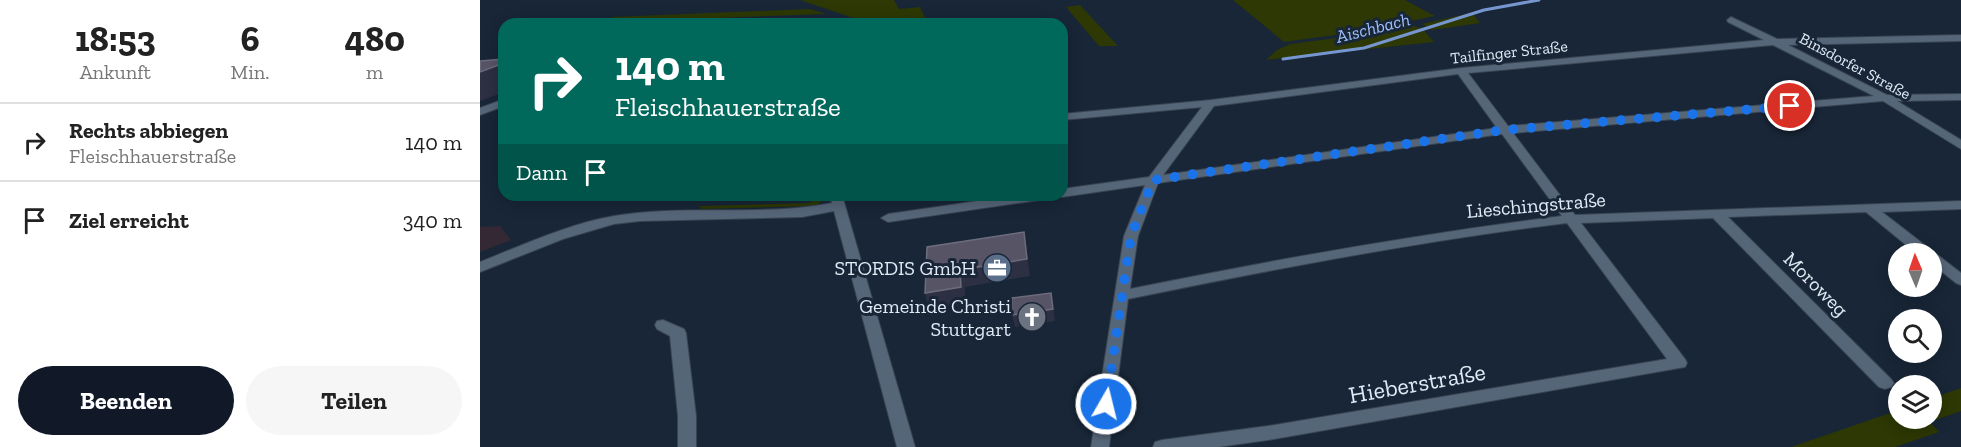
<!DOCTYPE html>
<html lang="de">
<meta charset="utf-8">
<style>
:root{--surface:#fff;--page:#f6f6f6;--text:#222;--muted:#767676;--line:#e0e0e0;--accent:#111827}
body{margin:0;font-family:"Zilla Slab",serif;background:var(--page);color:var(--text);height:100vh;display:flex;flex-direction:column;font-size:22px;white-space:nowrap}
*{box-sizing:border-box;margin:0}
p{font-size:20px;color:var(--muted)}
.icon{flex:none;width:33px;height:33px;fill:none;stroke:currentColor;stroke-width:2;stroke-linecap:round;stroke-linejoin:round}
.map{position:relative;flex:1;overflow:hidden}
.sheet{display:flex;flex-direction:column;background:var(--surface);width:480px}
.sheet>*{flex:none}
.top-card{position:absolute;left:18px;top:18px;width:570px;height:183px;border-radius:18px;box-shadow:0 3px 15px #0003;background:#00695c;color:#fff;overflow:hidden}
.needle{width:39px;rotate:358deg}
.fabs{position:absolute;left:1408px;top:243px;display:grid;gap:12px}
.fabs a{display:grid;place-items:center;width:54px;height:54px;border-radius:50%;background:var(--surface);box-shadow:0 3px 15px #0003;font-size:30px}
.pin{position:absolute;display:grid;place-items:center;width:51px;height:51px;color:#fff;margin:-26px;border:3px solid #fff;border-radius:50%;box-shadow:0 2px 6px #0007}
.me{position:absolute;width:66px;margin:-33px;rotate:8deg;stroke-linejoin:round;filter:drop-shadow(0 0 4px #0008)}
.turn{display:flex;align-items:center;gap:21px;height:126px;padding:0 18px;font-size:27px}
.turn .icon{width:78px;height:78px;stroke-width:2.5}
.turn b{display:block;font-size:42px;line-height:51px}
.then{display:flex;align-items:center;height:57px;padding:0 18px;background:#0003;gap:12px;font-size:22px}
.eta{display:flex;justify-content:space-evenly;align-items:center;height:102px;text-align:center}
.eta b{font-size:36px;font-weight:700;line-height:42px}
.button{display:flex;gap:12px;margin-top:auto;padding:12px 18px}
.button a{flex:1;height:69px;border-radius:36px;background:var(--accent);color:#fff;font-size:24px;font-weight:700;line-height:69px;text-align:center}
.button a+a{background:var(--page);color:var(--text)}
ul{padding:0;list-style:none}
li{display:flex;align-items:center;gap:18px;height:78px;padding:0 18px;border-top:2px solid var(--line)}
li div{flex:1}
li b{display:block;font-size:22px}
li em{font-style:normal}
main{display:flex;flex:1;min-height:0}
.map>svg:first-child{display:block}
.education{fill:#342835}
.green{fill:#2d3804}
.lines{fill:none;stroke-linecap:round;stroke-linejoin:round}
.stream{stroke:#7796d0;stroke-width:3}
.minor-casing{stroke:#384452;stroke-width:2}
.minor{fill:#566679;fill-rule:evenodd}
.shaded-wall{fill:#2d2f42}
.building{fill:#575466;stroke:#6d6c7d;stroke-width:1.5}
.route{stroke:#1a73e8;stroke-width:10;stroke-dasharray:0 18}
.labels{text-anchor:middle;dominant-baseline:central;stroke-width:6;stroke-linejoin:round;paint-order:stroke}
.far-street-label{font-size:16px;fill:#e1ebf6;stroke:#182637}
.far-water-label{font-size:18px;font-style:italic;fill:#9fc0fe;stroke:#182637}
.street-label{font-size:20px;fill:#e1ebf6;stroke:#182637}
.poi-label{font-size:20px;fill:#e1ebf6;stroke:#182637;text-anchor:end}
.near-street-label{font-size:24px;fill:#e1ebf6;stroke:#182637}
</style>
<main>
<section class="sheet">
<div class="eta">
<div><b>18:53</b><p>Ankunft</p></div>
<div><b>6</b><p>Min.</p></div>
<div><b>480</b><p>m</p></div>
</div>
<ul>
<li><svg class="icon" aria-label="right" viewBox="0 0 24 24"><path d="M7 20v-9h11M14 6l5 5-5 5"/></svg><div><b>Rechts abbiegen</b><p>Fleischhauerstraße</p></div><em>140 m</em></li>
<li><svg class="icon" aria-label="arrive" viewBox="0 0 24 24"><path d="M6 21V4h12l-3 4 3 4H6"/></svg><div><b>Ziel erreicht</b></div><em>340 m</em></li>
</ul>
<div class="button"><a>Beenden</a><a>Teilen</a></div>
</section>
<div class="map">
<svg width="1481" height="447" viewBox="0 0 1481 447">
<rect width="100%" height="100%" fill="#182637"/>
<!-- education -->
<path class="education" d="M20,226L31,240L0,252V227Z"/>
<!-- green -->
<path class="green" d="M320,0H414L419,9L440,7L447,22L464,20L466,24H391Z
M753,0H925L955,16L870,33L804,42Z
M600,5L638,46H619L586,7Z
M330,9L346,14L130,22L132,17Z
M986,14L994,15L1000,23L952,30L942,24Z
M929,25L942,28L954,42L786,60L797,50L810,44L872,36Z
M334,195H340L342,199L339,204L331,206L221,209L220,206L329,203L334,200Z
M1481,388V411L1450,422L1459,432L1415,447H1311L1419,410V418H1452V398Z"/>
<g class="lines">
<!-- stream -->
<path class="stream" d="M803,59L884,48L1004,10L1059,0"/>
<!-- minor casing -->
<g class="minor-casing">
<path id="minor" d="M1251,17L1297,39L1481,35V41L1308,45L1407,95L1481,94V100L1417,101L1481,140V149L1403,101L1033,133L1095,215L1481,201V209L1402,212L1481,273V285L1476,283L1452,264V254H1437L1386,212L1248,217L1411,379L1414,383L1411,387L1405,389L1399,387L1233,218L1101,223L1205,359L1207,363L1205,367L788,440L738,447H673L675,442L682,440L788,426L1187,359L1087,223C940,241 794,269 648,299L629,447H611L644,236L665,185L582,197L577,195H582V189L669,177L722,107L582,120V114L731,100L981,68L1284,40L1248,22L1247,20ZM1293,45L1394,96L1028,126L988,73ZM978,74L1017,128L683,175L734,106ZM1022,134L1082,216C937,234 793,260 650,289L658,236L678,183Z
M24,99V106L0,115V108Z
M350,195H362L435,447H417L354,211L322,217L160,221L134,224L83,239L0,272V262C43,245 88,224 134,216C206,204 280,217 352,203Z
M539,195H572L566,199L408,222L401,218L408,214Z
M183,320L204,329L206,333L216,416V447H198V416L190,336L177,329L175,325L177,321Z"/>
</g>
<!-- minor -->
<use href="#minor" class="minor"/>
</g>
<!-- shaded-wall -->
<path class="shaded-wall" d="M24,63V92L0,101V72Z
M544,232L550,276L485,287V304L449,310L445,293L480,270Z
M571,293L575,321L535,327L532,315Z"/>
<!-- building -->
<path class="building" d="M24,59V63L0,72V61Z
M544,232L547,259L480,270L481,287L445,293L447,247Z
M571,293L573,309L532,315V298Z"/>
<g class="lines">
<!-- route -->
<path class="route" d="M626,404L651,236L673,180L1024,130L1310,106"/>
</g>
<!-- icons -->
<defs>
<g id="office-disc" transform="scale(1.5)"><circle r="9.5" fill="#5c6f8a" stroke="#182637"/><path d="M-6-3h4V-5.5h4V-3h4V5H-6ZM-1-4.5V-3h2v-1.5ZM-6 0V1H6V0Z" fill="#fff"/></g>
<g id="church-disc" transform="scale(1.5)"><circle r="9.5" fill="#6b7280" stroke="#182637"/><path d="M-1.2-6h2.4v3.5h3.3v2.4h-3.3V6h-2.4V-.1h-3.3v-2.4h3.3Z" fill="#fff"/></g>
</defs>
<g fill-rule="evenodd">
<use href="#office-disc" x="517" y="268"/>
<use href="#church-disc" x="552" y="317"/>
</g>
<g class="labels">
<!-- far-street labels -->
<g class="far-street-label">
<text transform="translate(1029 52) rotate(-6)">Tailfinger Straße</text>
<text transform="translate(1375 66) rotate(28)">Binsdorfer Straße</text>
</g>
<!-- far-water labels -->
<g class="far-water-label">
<text transform="translate(893 28) rotate(-14)">Aischbach</text>
</g>
<!-- street labels -->
<g class="street-label">
<text transform="translate(1056 205) rotate(-5)">Lieschingstraße</text>
<text transform="translate(1336 284) rotate(45)">Moroweg</text>
</g>
<!-- poi labels -->
<g class="poi-label">
<text x="496" y="268">STORDIS GmbH</text>
<text x="531" y="306">Gemeinde Christi<tspan x="531" dy="23">Stuttgart</tspan></text>
</g>
<!-- near-street labels -->
<g class="near-street-label">
<text transform="translate(937 383) rotate(-10)">Hieberstraße</text>
</g>
</g>
</svg>
<div class="fabs">
<a><svg class="needle" viewBox="-14 -14 28 28"><path d="M0-13l5 13h-10z" fill="#e53935"/><path d="M0 13l5-13h-10z" fill="#767676"/></svg></a>
<a><svg class="icon" aria-label="search" viewBox="0 0 24 24"><circle cx="10" cy="10" r="6"/><path d="M15 15l6 6"/></svg></a>
<a><svg class="icon" aria-label="layers" viewBox="0 0 24 24"><path d="M12 4l9 5-9 5-9-5zM3 14l9 5 9-5"/></svg></a>
</div>
<div class="pin" style="left:1310px;top:106px;background:#d93025"><svg class="icon" aria-label="arrive" viewBox="0 0 24 24"><path d="M6 21V4h12l-3 4 3 4H6"/></svg></div>
<svg class="me" style="left:626px;top:404px" viewBox="-20 -20 40 40"><circle r="17" fill="#1a73e8" stroke="#fff" stroke-width="3"/><path d="M0-11L8 9 0 5-8 9z" fill="#fff"/></svg>
<div class="top-card">
<div class="turn"><svg class="icon" aria-label="right" viewBox="0 0 24 24"><path d="M7 20v-9h11M14 6l5 5-5 5"/></svg><div><b>140 m</b>Fleischhauerstraße</div></div>
<div class="then">Dann<svg class="icon" aria-label="arrive" viewBox="0 0 24 24"><path d="M6 21V4h12l-3 4 3 4H6"/></svg></div>
</div>
</div>
</main>
